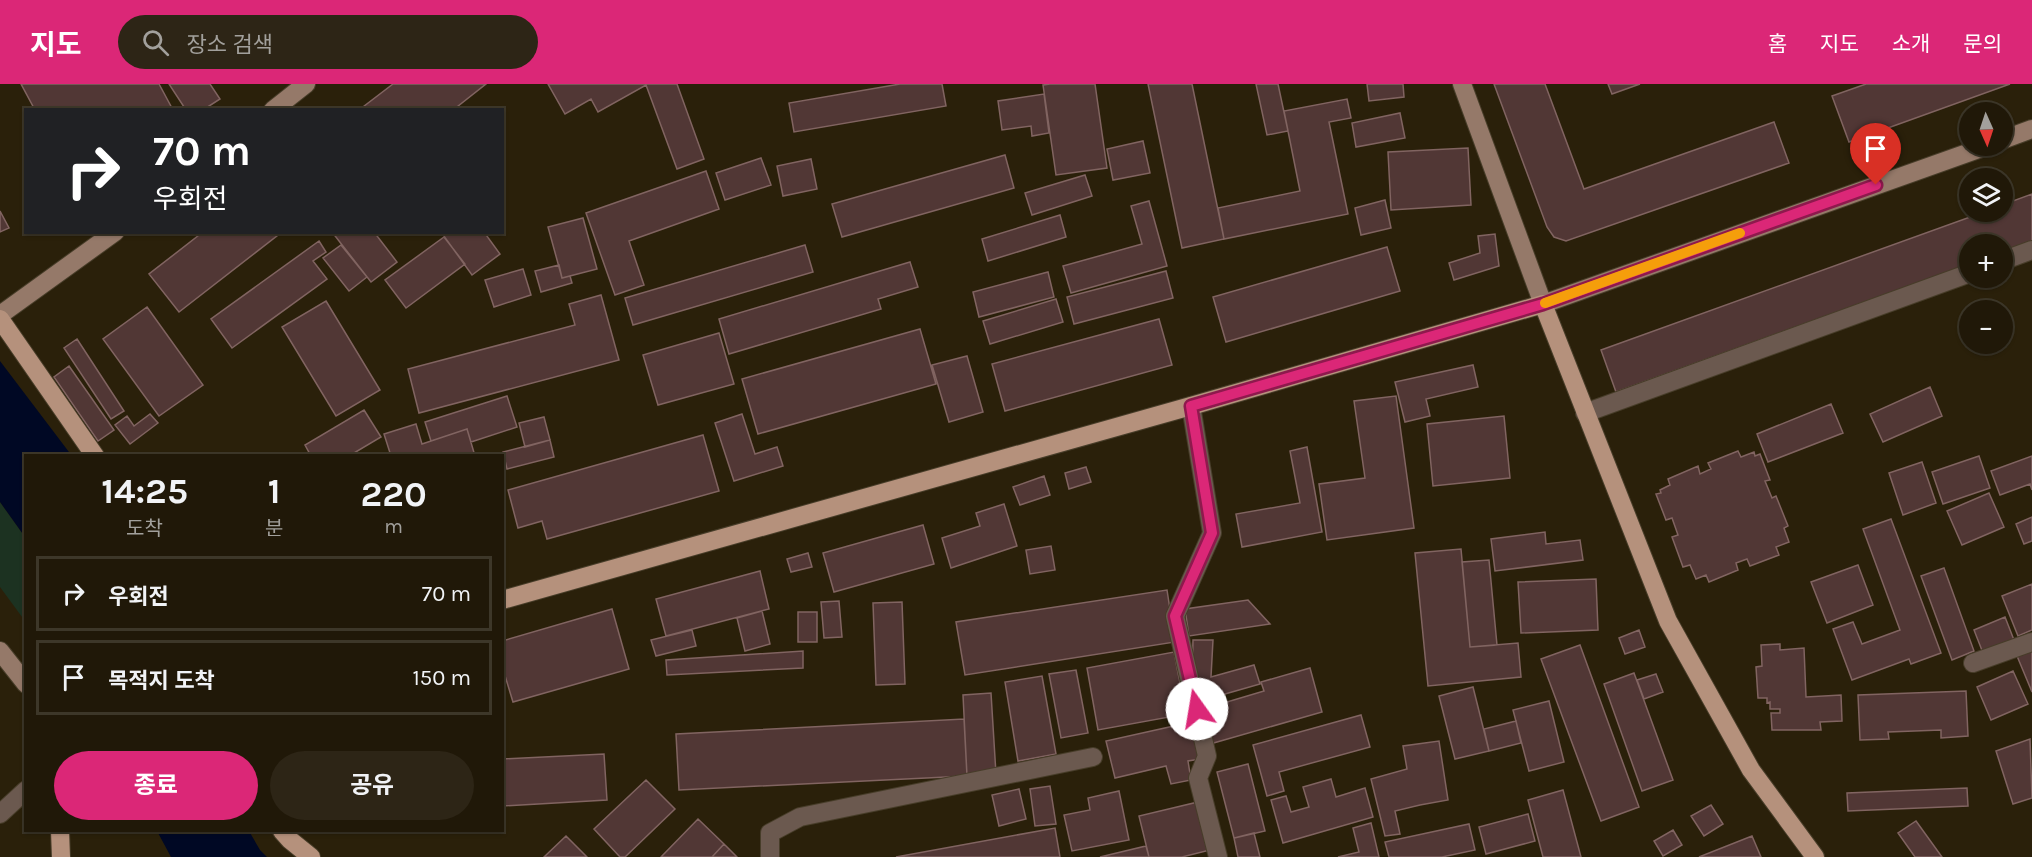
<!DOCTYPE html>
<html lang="ko">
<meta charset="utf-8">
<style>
:root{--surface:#201808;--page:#2d2516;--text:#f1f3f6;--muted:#a2a09c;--line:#3d3729;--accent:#db2777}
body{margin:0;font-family:Karla,"Noto Sans KR",sans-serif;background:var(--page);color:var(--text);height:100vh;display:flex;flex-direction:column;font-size:22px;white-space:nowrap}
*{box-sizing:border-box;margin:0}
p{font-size:20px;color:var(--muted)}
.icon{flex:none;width:33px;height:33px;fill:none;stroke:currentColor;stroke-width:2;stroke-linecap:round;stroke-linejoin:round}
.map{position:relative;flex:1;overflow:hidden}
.side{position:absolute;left:24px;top:370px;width:480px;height:378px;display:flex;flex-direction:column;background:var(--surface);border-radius:0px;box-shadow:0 2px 4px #0004,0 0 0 2px var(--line)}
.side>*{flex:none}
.top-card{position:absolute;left:24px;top:24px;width:480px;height:126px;border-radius:0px;box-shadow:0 2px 4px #0004,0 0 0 2px var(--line);background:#202124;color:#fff;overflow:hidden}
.needle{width:39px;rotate:177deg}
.fabs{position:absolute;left:1959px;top:18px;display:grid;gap:12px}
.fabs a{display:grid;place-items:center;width:54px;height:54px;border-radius:50%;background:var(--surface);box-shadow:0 2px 4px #0004,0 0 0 2px var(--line);font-size:30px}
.pin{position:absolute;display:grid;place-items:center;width:51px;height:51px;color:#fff;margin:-62px -26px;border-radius:50% 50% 50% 0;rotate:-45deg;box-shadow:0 0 6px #0007}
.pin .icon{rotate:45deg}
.me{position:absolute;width:66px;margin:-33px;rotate:347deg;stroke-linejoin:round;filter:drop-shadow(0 0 4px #0008)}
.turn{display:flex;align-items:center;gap:21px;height:126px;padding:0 30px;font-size:27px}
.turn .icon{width:78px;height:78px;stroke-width:2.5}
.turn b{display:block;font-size:42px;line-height:51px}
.eta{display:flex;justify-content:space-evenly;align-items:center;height:102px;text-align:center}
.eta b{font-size:36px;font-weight:700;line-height:42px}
.action{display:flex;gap:12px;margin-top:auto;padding:12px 30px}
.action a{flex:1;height:69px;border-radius:36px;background:var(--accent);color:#fff;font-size:24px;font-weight:700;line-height:69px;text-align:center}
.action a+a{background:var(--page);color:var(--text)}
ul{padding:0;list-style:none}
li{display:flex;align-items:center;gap:18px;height:75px;margin:0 12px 9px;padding:0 18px;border:3px solid var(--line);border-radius:0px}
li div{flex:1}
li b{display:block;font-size:22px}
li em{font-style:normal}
header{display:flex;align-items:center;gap:36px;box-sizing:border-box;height:84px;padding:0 30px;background:var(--accent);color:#fff}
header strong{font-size:28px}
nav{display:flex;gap:33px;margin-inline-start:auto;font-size:21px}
.search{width:420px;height:54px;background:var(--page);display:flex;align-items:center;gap:15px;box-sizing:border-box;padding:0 21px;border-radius:33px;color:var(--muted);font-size:22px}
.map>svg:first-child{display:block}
.green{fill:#1c3221}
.water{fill:#000824}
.building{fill:#513735;stroke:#816461;stroke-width:1.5}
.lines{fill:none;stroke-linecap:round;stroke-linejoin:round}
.street-casing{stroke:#473d29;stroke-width:20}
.secondary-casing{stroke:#473d29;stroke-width:20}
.primary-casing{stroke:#473d29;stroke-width:20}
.street{stroke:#6b594f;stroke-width:18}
.secondary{stroke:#957969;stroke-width:18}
.primary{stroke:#b5917c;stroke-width:18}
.route-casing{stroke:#8e194d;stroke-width:15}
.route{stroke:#db2777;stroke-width:10}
.slow{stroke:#f59e0b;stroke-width:10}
</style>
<header>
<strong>지도</strong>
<div class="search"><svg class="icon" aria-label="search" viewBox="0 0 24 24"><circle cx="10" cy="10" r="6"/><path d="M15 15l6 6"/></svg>장소 검색</div>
<nav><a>홈</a><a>지도</a><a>소개</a><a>문의</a></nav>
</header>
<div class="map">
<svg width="2032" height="773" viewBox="0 0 2032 773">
<rect width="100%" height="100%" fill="#2a200a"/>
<!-- green -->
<path class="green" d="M0,418L25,453V537L0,503Z"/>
<!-- water -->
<path class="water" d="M0,277L72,372H26L25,453L0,418Z
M157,747H249L260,766L267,773H171Z"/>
<!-- building -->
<path class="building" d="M21,0H159L173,26H35Z
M169,0H210L220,15L203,26H186Z
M393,0H486L453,26H359Z
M548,0H677L704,75L677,85L646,1L598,28L591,15L565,30Z
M900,0H942L946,22L794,48L789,19Z
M1050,0H1095L1107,84L1056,91L1043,1Z
M1148,0H1192L1224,155L1182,164Z
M1256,0H1278L1288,47L1267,51Z
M1367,0H1403L1404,13L1369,17Z
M1494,0H1545L1584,105L1774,38L1789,79L1566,157L1554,153L1547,143Z
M1608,0H1640L1612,10Z
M1866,0H2010L1849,58L1832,12Z
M1044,10L1049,49L1032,52L1031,42L1002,46L998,17Z
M1347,15L1351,34L1329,38L1348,130L1224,155L1218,124L1300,107L1284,27Z
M1400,29L1405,54L1356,63L1352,39Z
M1143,57L1150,89L1113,96L1107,65Z
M1468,64L1471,121L1391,126L1388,68Z
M1005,71L1014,104L842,153L832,120Z
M761,74L771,101L725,116L716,89Z
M811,75L817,105L783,112L777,82Z
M706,87L719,125L629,157L644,201L615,211L586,129Z
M1085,91L1092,112L1032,131L1025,109Z
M2032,110V157L2002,168V160H1970V180L1616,308L1601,266L1984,128H2002V121Z
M1385,116L1391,144L1361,151L1355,124Z
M1149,117L1167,182L1071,209L1063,182L1142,160L1131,122Z
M0,127L9,144L0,148Z
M1060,131L1066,153L988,177L982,155Z
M583,134L597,185L562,194L548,143Z
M203,148H282L179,228L149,190Z
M332,148H374L397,178L371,198Z
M441,148H484L500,170L472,191Z
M1495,150L1499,182L1454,196L1449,179L1480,169L1478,152Z
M444,153L465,180L406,224L385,196Z
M319,157L326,168L313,177L327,195L232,264L211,235Z
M341,161L367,193L349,207L323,174Z
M805,161L813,188L633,241L625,214Z
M1387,163L1400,207L1226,258L1213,213Z
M910,178L918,203L878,215L881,225L729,270L719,235Z
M559,181L562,194L570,192L572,199L541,208L535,187Z
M523,185L531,211L494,223L485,196Z
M1166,187L1173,214L1074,240L1067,213Z
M1048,188L1054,213L979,233L973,208Z
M601,211L619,276L419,329L408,285L575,241L569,220Z
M1056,215L1063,238L990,260L983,237Z
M326,217L380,306L336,332L282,243Z
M147,223L203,301L159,332L103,255Z
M1159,235L1172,281L1005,327L992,280Z
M920,245L936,300L758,350L742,295Z
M719,249L734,300L658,321L643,271Z
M77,255L124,327L111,335L64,264Z
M967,272L983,328L949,338L932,281Z
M1473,281L1478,303L1426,315L1430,332L1405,338L1395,298Z
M69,282L114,346L98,357L54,293Z
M1930,303L1942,332L1883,358L1870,330Z
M507,312L517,343L471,358L467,345L431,357L425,338Z
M1396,312L1414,444L1327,456L1319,400L1365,394L1354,317Z
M1831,320L1843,349L1768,378L1757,350Z
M364,326L381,353L349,372H311L305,361Z
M150,330L158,339L130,360L115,341L127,332L134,342Z
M742,330L755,370L777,363L783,382L734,397L715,339Z
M1504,332L1510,394L1433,402L1427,340Z
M544,333L550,356L525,363L519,339Z
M416,340L422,360L467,345L475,372H391L384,350Z
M703,351L719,407L547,455L542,437L518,444L508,406Z
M550,356L554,373L507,385L503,368Z
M1307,363L1322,448L1242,463L1236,430L1300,419L1290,367Z
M1738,367L1741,373L1754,368L1755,372L1760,370L1770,396L1765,397L1772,414L1776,412L1788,442L1784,444L1789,458L1776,463L1779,471L1750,482L1747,475L1736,479L1738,486L1709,498L1706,491L1696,495L1690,481L1683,483L1672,453L1678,451L1672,434L1666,436L1656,410L1661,409L1660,406L1670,401L1668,395L1698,382L1700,390L1711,385L1708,379Z
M1979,372L1990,404L1943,420L1932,388Z
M2032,372V406L2030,400L2000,411L1991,387Z
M1922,378L1936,419L1903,431L1889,389Z
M1086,383L1091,398L1069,405L1065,389Z
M1044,392L1050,411L1020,421L1013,403Z
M1989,409L2004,443L1962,461L1947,427Z
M1004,420L1017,462L951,484L942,454L980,442L976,429Z
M2032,433V457L2024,460L2016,440Z
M1891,435L1941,569L1911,580L1909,575L1852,596L1833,545L1853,538L1862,560L1900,546L1863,445Z
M923,441L934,480L834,508L823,469Z
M1545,448L1546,460L1580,456L1583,476L1495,487L1491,455Z
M1051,462L1055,486L1030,490L1026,466Z
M1461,465L1470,563L1518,559L1521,593L1428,602L1415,469Z
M808,469L812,483L791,488L787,475Z
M1489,476L1497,561L1470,563L1462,478Z
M1858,481L1873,521L1827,539L1811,498Z
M1944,484L1974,567L1952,576L1921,492Z
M760,487L769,525L666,552L656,515Z
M1596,495L1598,546L1521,549L1518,498Z
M2032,500V546L2018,552L2002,512Z
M1167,506L1175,558L965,591L956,538Z
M1248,516L1270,540L1189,552L1185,525Z
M839,517L842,553L824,554L821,518Z
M902,518L905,600L876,601L873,519Z
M612,525L629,585L513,618L502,582V557Z
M762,527L770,560L745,567L737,534Z
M798,528H817V558H798Z
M2005,533L2014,556L1983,569L1974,546Z
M692,546L696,562L656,572L651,556Z
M1639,546L1645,563L1625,570L1619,554Z
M1193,556H1213L1211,593L1254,581L1260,600L1197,618L1192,599Z
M1780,560V566L1804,564L1806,613L1841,611L1842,637L1820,638L1821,646H1772L1771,629H1780V625H1770V618L1767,619V614H1758L1756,583L1762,582L1761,561Z
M1580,561L1639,723L1601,737L1541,575Z
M2032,566V608L2017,572Z
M803,567V584L667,591L666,576Z
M1174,568L1186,630L1098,646L1087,584Z
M1310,584L1322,628L1210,660L1200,626L1264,607L1261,598Z
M1076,586L1088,649L1061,654L1049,590Z
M2013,587L2028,620L1991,636L1977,603Z
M1634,589L1673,696L1642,707L1604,600Z
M1656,590L1663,608L1644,615L1637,596Z
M1042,592L1056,670L1018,677L1005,598Z
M1473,603L1489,667L1455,675L1439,612Z
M1966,607L1968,652L1941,654V646L1888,648L1889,655L1860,656L1858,611Z
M991,609L996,690L967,692L963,611Z
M1549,617L1564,678L1529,687L1513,626Z
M1361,631L1370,663L1279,688L1284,707L1267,712L1253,661Z
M964,635L967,692L679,706L676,650Z
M1516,637L1521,659L1489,667L1484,645Z
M1192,638L1201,675L1188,677L1191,696L1171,700L1166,682L1115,694L1106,657Z
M2030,655L2032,714L2013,720L1996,667Z
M1439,657L1448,716L1420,721L1395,727L1400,750L1385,752L1371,695L1407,685L1403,662Z
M604,670L607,716L502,722V675Z
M1248,680L1265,747L1234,754L1217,688Z
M1331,695L1336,713L1365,704L1373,733L1283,759L1271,716L1286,712L1291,728L1309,723L1303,703Z
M646,696L675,725L625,773H620L594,745Z
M1050,702L1056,740L1035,742L1030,705Z
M1967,704L1968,722L1848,727L1847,709Z
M1019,705L1026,735L999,742L992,711Z
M1563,706L1581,773H1543L1528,716Z
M1119,707L1129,756L1072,767L1064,731L1090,726L1088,714Z
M1198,718L1210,766L1182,773H1149L1139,732Z
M1711,721L1723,740L1704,752L1691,732Z
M1528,730L1535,757L1486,770L1479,743Z
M698,735L724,760L712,773H661Z
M1916,737L1942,773H1915L1898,749Z
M1371,739L1379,773H1338L1359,768L1353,744Z
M1469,740L1475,766L1442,773H1389L1385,758Z
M1055,744L1060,773H896Z
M1673,746L1682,761L1663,772L1654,757Z
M1254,749L1260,773H1238L1234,754Z
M566,752L587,773H544Z
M1752,752L1761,773H1699Z
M724,760L737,773H712Z
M1146,762L1149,773H1100Z"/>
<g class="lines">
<!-- street casing -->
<g class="street-casing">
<path id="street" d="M2002,177L2032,166
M1191,322L1212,449L1175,532L1207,672L1198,694L1218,773
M1585,329L1970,189
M1973,579L2032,558
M0,730L26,706
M770,773V749L800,733L1093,673"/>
</g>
<!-- secondary casing -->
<g class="secondary-casing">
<path id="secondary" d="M1462,0L1543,220L1987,62
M273,26L306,0
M2002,56L2032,45
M0,231L115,148
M0,567L26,600"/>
</g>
<!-- primary casing -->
<g class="primary-casing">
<path id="primary" d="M0,235L95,372
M502,516L1191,322L1543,220L1668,537L1751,686L1815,773
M60,747L61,773
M282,747L290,756L311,773"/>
</g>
<!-- street -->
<use href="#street" class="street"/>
<!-- secondary -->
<use href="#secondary" class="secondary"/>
<!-- primary -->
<use href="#primary" class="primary"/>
</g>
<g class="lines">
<!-- route casing -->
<g class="route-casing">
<path id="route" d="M1197,625L1175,532L1212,449L1191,322L1543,220L1876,101"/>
</g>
<!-- route -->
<use href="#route" class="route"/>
<!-- slow -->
<path class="slow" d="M1545,219L1740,149"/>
</g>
</svg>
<div class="fabs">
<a><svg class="needle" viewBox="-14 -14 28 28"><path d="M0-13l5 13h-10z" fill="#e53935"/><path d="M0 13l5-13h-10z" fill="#a2a09c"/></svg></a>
<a><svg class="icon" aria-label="layers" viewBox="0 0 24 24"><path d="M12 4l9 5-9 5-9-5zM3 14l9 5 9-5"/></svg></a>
<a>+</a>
<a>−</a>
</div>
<div class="pin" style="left:1876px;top:101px;background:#d93025"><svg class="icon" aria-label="arrive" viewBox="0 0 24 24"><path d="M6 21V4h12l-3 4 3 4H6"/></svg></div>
<svg class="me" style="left:1197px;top:625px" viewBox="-20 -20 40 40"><circle r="19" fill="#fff"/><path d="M0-13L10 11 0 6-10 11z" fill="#db2777"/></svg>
<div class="top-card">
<div class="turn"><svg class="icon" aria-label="right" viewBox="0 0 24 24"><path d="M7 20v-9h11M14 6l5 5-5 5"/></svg><div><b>70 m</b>우회전</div></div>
</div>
<section class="side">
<div class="eta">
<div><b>14:25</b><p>도착</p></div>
<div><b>1</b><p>분</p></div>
<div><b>220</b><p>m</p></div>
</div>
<ul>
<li><svg class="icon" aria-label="right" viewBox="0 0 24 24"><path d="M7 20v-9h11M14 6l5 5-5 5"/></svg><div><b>우회전</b></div><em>70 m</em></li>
<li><svg class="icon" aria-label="arrive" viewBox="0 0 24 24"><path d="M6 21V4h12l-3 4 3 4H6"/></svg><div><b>목적지 도착</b></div><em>150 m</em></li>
</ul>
<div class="action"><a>종료</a><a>공유</a></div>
</section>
</div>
